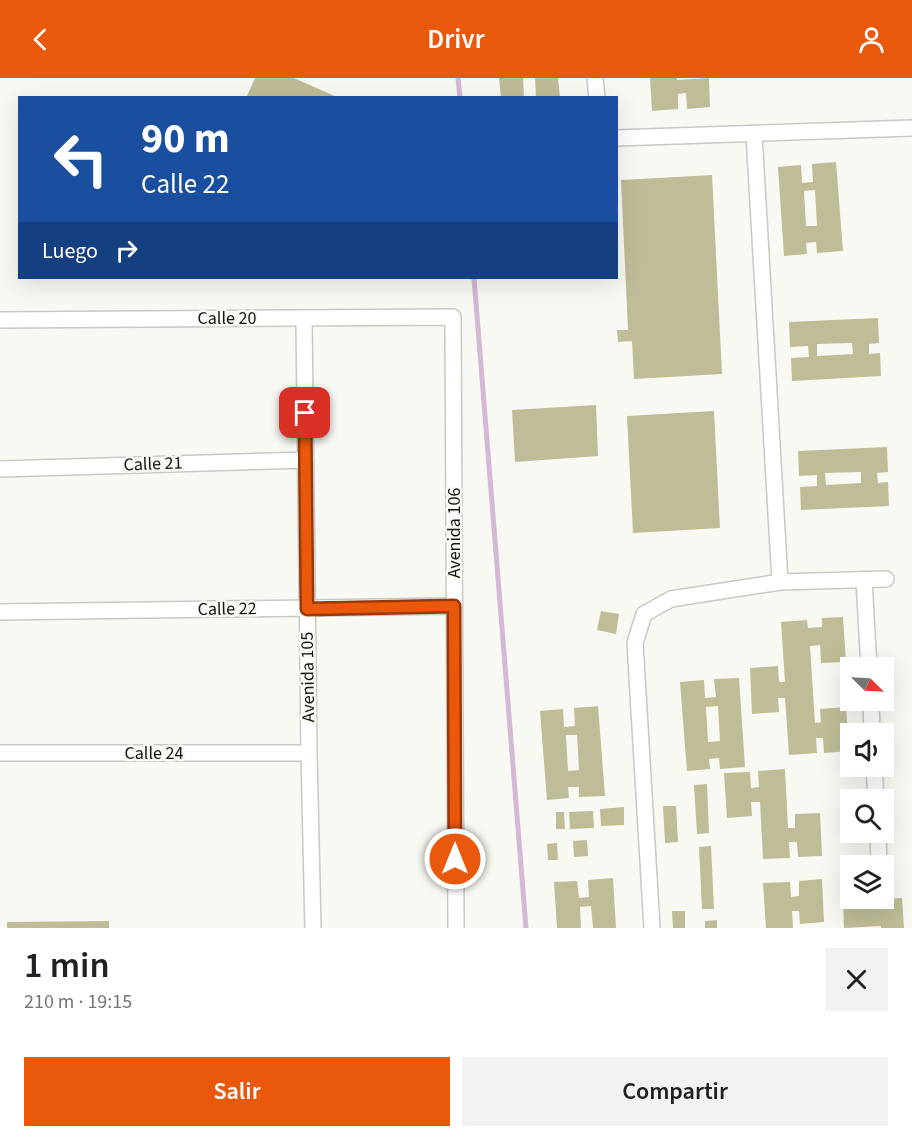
<!DOCTYPE html>
<html lang="es">
<meta charset="utf-8">
<style>
:root{--surface:#fff;--page:#f2f2f2;--text:#202124;--muted:#757577;--accent:#ea580c}
body{margin:0;font-family:"Source Sans 3",sans-serif;background:var(--page);color:var(--text);height:100vh;display:flex;flex-direction:column;font-size:22px;white-space:nowrap}
*{box-sizing:border-box;margin:0}
p{font-size:20px;color:var(--muted)}
.icon{flex:none;width:33px;height:33px;fill:none;stroke:currentColor;stroke-width:2;stroke-linecap:round;stroke-linejoin:round}
.map{position:relative;height:850px;overflow:hidden}
.details{display:flex;flex-direction:column;background:var(--surface);flex:1}
.details>*{flex:none}
.guide{position:absolute;left:18px;top:18px;width:600px;height:183px;border-radius:0px;box-shadow:0 6px 24px #0002;background:#1a4fa0;color:#fff;overflow:hidden}
.needle{width:39px;rotate:114deg}
.fabs{position:absolute;left:840px;top:579px;display:grid;gap:12px}
.fabs a{display:grid;place-items:center;width:54px;height:54px;border-radius:0px;background:var(--surface);box-shadow:0 6px 24px #0002;font-size:30px}
.pin{position:absolute;display:grid;place-items:center;width:51px;height:51px;color:#fff;margin:-26px;border-radius:12px;box-shadow:0 3px 9px #0006}
.me{position:absolute;width:66px;margin:-33px;rotate:0deg;stroke-linejoin:round;filter:drop-shadow(0 0 4px #0008)}
.turn{display:flex;align-items:center;gap:21px;height:126px;padding:0 24px;font-size:27px}
.turn .icon{width:78px;height:78px;stroke-width:2.5}
.turn b{display:block;font-size:42px;line-height:51px}
.then{display:flex;align-items:center;height:57px;padding:0 24px;background:#0003;gap:12px;font-size:22px}
.round{display:grid;place-items:center;flex:none;width:63px;height:63px;border-radius:0px;background:var(--page)}
.summary{display:flex;align-items:center;justify-content:space-between;height:102px;padding:0 24px}
h1{font-size:36px;font-weight:600;line-height:45px}
.action{display:flex;gap:12px;margin-top:auto;padding:12px 24px}
.action a{flex:1;height:69px;border-radius:0px;background:var(--accent);color:#fff;font-size:24px;font-weight:600;line-height:69px;text-align:center}
.action a+a{background:var(--page);color:var(--text)}
header{display:flex;justify-content:space-between;align-items:center;height:78px;padding:0 24px;background:var(--accent);color:#fff;font-size:27px;font-weight:600}
.map>svg:first-child{display:block}
.lines{fill:none;stroke-linecap:round;stroke-linejoin:round}
.stream{stroke:#d4b8d6;stroke-width:5}
.building{fill:#bebd97;fill-rule:evenodd}
.street-casing{stroke:#c8c8c4;stroke-width:18}
.street{stroke:#fff;stroke-width:15}
.route-casing{stroke:#983908;stroke-width:15}
.route{stroke:#ea580c;stroke-width:10}
.labels{text-anchor:middle;dominant-baseline:central;stroke-width:5;stroke-linejoin:round;paint-order:stroke}
.street-label{font-size:18px;fill:#141413;stroke:#f9f9f4}
</style>
<header><svg class="icon" aria-label="back" viewBox="0 0 24 24"><path d="M15 5l-7 7 7 7"/></svg>Drivr<svg class="icon" aria-label="person" viewBox="0 0 24 24"><circle cx="12" cy="8" r="4"/><path d="M4 21q1-7 8-7t8 7"/></svg></header>
<div class="map">
<svg width="912" height="850" viewBox="0 0 912 850">
<rect width="100%" height="100%" fill="#f9f9f4"/>
<g class="lines">
<!-- stream -->
<path class="stream" d="M458,0L460,20
M474,200L526,850"/>
</g>
<!-- building -->
<path class="building" d="M255,0H294L339,20H246Z
M499,0H523L524,20H501Z
M535,0H558L560,20H536Z
M650,0H677V2L709,0L710,29L687,31L686,15L678,16V31L652,33Z
M836,84L843,173L817,175L816,164L806,165L807,176L784,178L778,89L801,87L802,105L813,104L812,86ZM815,112L817,148H806L804,113Z
M712,97L722,296L634,301L632,263L618,264L617,252H628L621,102Z
M878,240L879,265L869,266V276L880,275L881,298L792,303L791,280L809,279L808,268L790,269L789,244ZM852,265L853,276L817,278V266Z
M596,327L598,378L515,384L512,332Z
M714,333L720,450L633,455L627,338Z
M887,369L888,394L877,395L878,405L888,404L889,428L801,432L800,409L817,408V397L799,398L798,373ZM861,394V405L826,407L825,395Z
M601,533L619,536L616,556L597,552Z
M843,539L846,584L821,585L820,567L810,568L815,645L821,644L820,631L846,629L849,673L824,675L823,660H816L817,675L789,677L785,620H778L779,634L752,636L750,590L778,588L779,604H785L781,544L807,542L808,550L822,549V540Z
M739,600L745,689L720,691L719,680L709,681L710,691L687,693L680,604L704,602L705,620L716,619L714,601ZM718,628L720,663L708,664L706,629Z
M598,628L605,718L579,719V709H568L569,720L547,722L540,633L563,631L564,649L575,648L574,630ZM566,657H577L579,692L568,693Z
M785,691L788,750H795V736L820,735L822,778L798,779L797,764H789L790,780L763,781L760,724H751L752,738L727,740L724,695L750,694L751,710L759,709L758,693Z
M707,706L709,755L697,756L694,707Z
M663,728H676L678,764L665,765Z
M624,729V747L601,748L600,731Z
M593,733L594,750L570,751L569,734Z
M556,734H564L565,751H556Z
M587,762L588,778L574,779L573,763Z
M557,765L558,782H548L547,766Z
M711,768L714,831H702L699,769Z
M613,800L616,850H593L591,828L580,829L581,850H557L554,804L577,803L579,820L589,819L588,802Z
M822,801L824,844L800,846L799,833H792L793,850H766L763,805L790,804L791,819L799,818V803Z
M902,820L904,850H881V848L844,850L843,824L866,823L867,830L881,829L880,821Z
M672,833H685V850H673Z
M717,842V850H705V843Z
M109,843V850H7V844Z"/>
<g class="lines">
<!-- street casing -->
<g class="street-casing">
<path id="street" d="M595,0L597,20
M754,56L780,504
M616,60L912,50
M304,240L309,675L313,850
M0,242L453,239L456,850
M0,391L306,382
M864,502L869,590
M0,534L454,528
M871,622L872,656
M0,675H309
M874,688L876,722
M878,754L879,788
M652,850L635,565L644,536L671,521L780,504L886,501"/>
</g>
<!-- street -->
<use href="#street" class="street"/>
</g>
<g class="lines">
<!-- route casing -->
<g class="route-casing">
<path id="route" d="M305,335L307,531L454,528L455,781"/>
</g>
<!-- route -->
<use href="#route" class="route"/>
</g>
<g class="labels">
<!-- street labels -->
<g class="street-label">
<text x="227" y="240">Calle 20</text>
<text transform="translate(153 386) rotate(-2)">Calle 21</text>
<text transform="translate(454 455) rotate(-90)">Avenida 106</text>
<text transform="translate(227 531) rotate(-1)">Calle 22</text>
<text transform="translate(308 599) rotate(-91)">Avenida 105</text>
<text x="154" y="675">Calle 24</text>
</g>
</g>
</svg>
<div class="fabs">
<a><svg class="needle" viewBox="-14 -14 28 28"><path d="M0-13l5 13h-10z" fill="#e53935"/><path d="M0 13l5-13h-10z" fill="#757577"/></svg></a>
<a><svg class="icon" aria-label="sound" viewBox="0 0 24 24"><path d="M4 9h4l5-4v14l-5-4H4zM17 9q2 3 0 6"/></svg></a>
<a><svg class="icon" aria-label="search" viewBox="0 0 24 24"><circle cx="10" cy="10" r="6"/><path d="M15 15l6 6"/></svg></a>
<a><svg class="icon" aria-label="layers" viewBox="0 0 24 24"><path d="M12 4l9 5-9 5-9-5zM3 14l9 5 9-5"/></svg></a>
</div>
<div class="pin" style="left:305px;top:335px;background:#d93025"><svg class="icon" aria-label="arrive" viewBox="0 0 24 24"><path d="M6 21V4h12l-3 4 3 4H6"/></svg></div>
<svg class="me" style="left:455px;top:781px" viewBox="-20 -20 40 40"><circle r="17" fill="#ea580c" stroke="#fff" stroke-width="3"/><path d="M0-11L8 9 0 5-8 9z" fill="#fff"/></svg>
<div class="guide">
<div class="turn"><svg class="icon" aria-label="left" viewBox="0 0 24 24"><path d="M17 20v-9H6M10 6l-5 5 5 5"/></svg><div><b>90 m</b>Calle 22</div></div>
<div class="then">Luego<svg class="icon" aria-label="right" viewBox="0 0 24 24"><path d="M7 20v-9h11M14 6l5 5-5 5"/></svg></div>
</div>
</div>
<section class="details">
<div class="summary"><div><h1>1 min</h1><p>210 m · 19:15</p></div><a class="round"><svg class="icon" aria-label="close" viewBox="0 0 24 24"><path d="M6 6l12 12M18 6L6 18"/></svg></a></div>
<div class="action"><a>Salir</a><a>Compartir</a></div>
</section>
